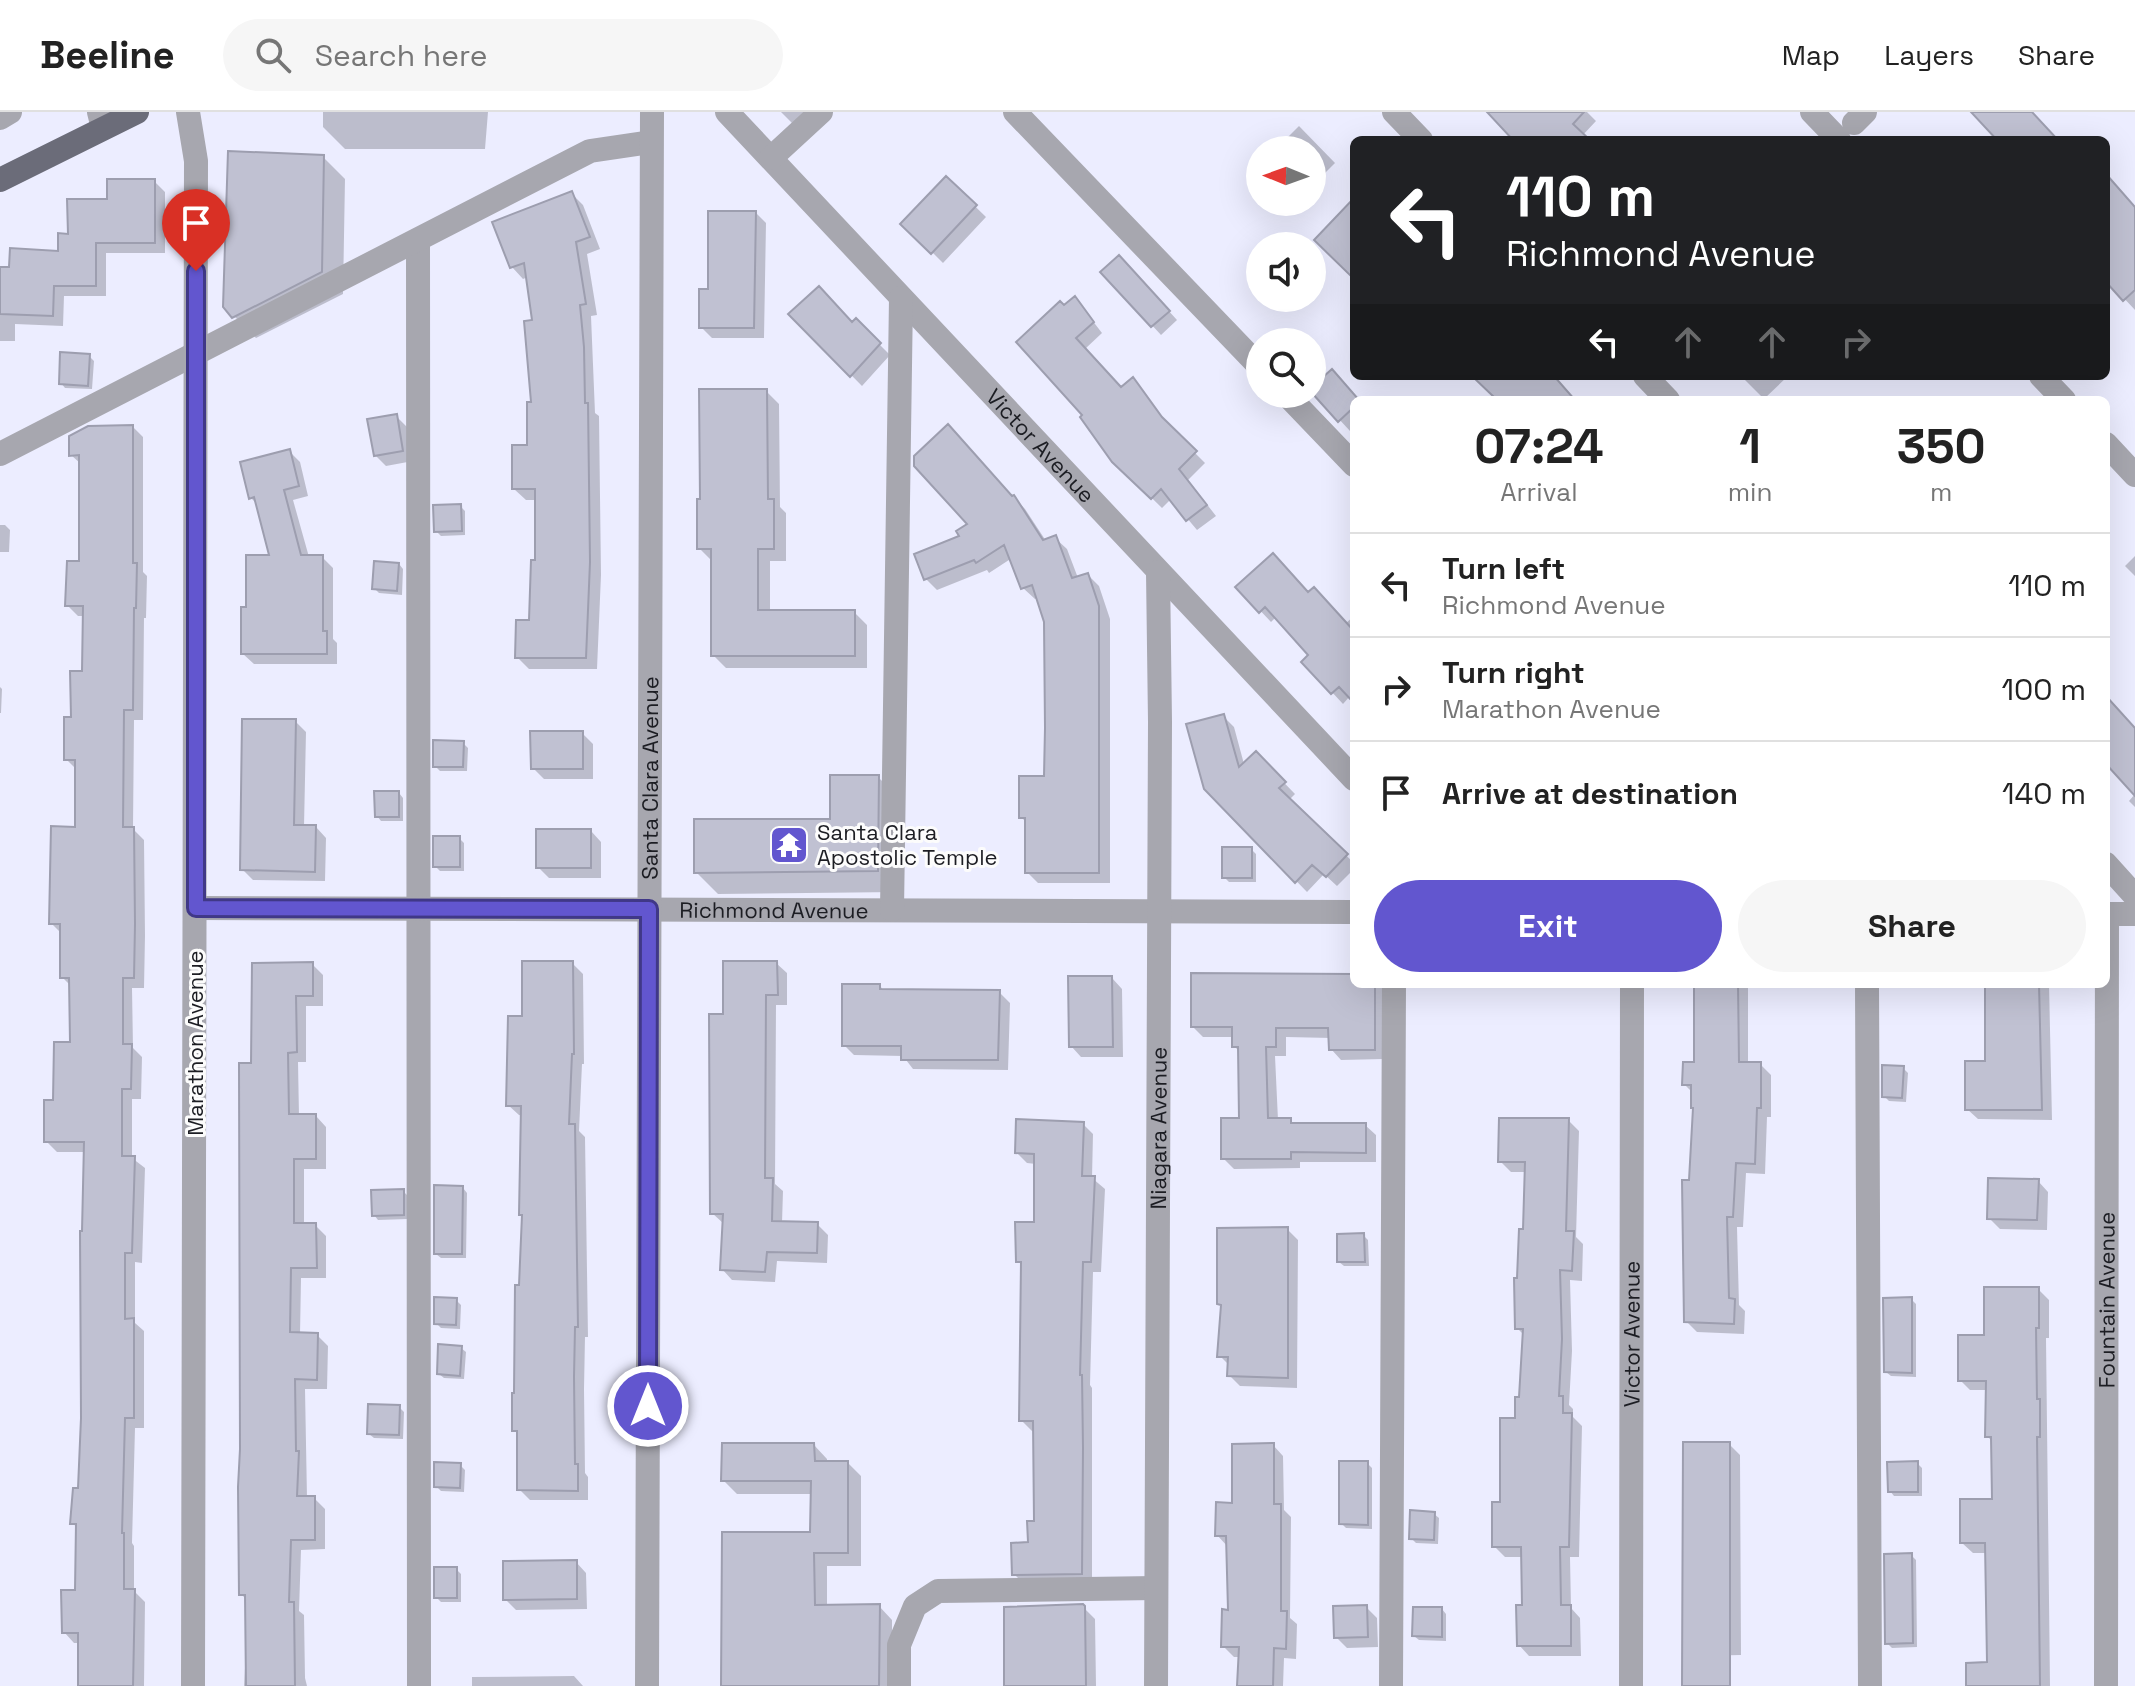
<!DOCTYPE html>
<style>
:root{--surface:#fff;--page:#f6f6f6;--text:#222;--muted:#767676;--line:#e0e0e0;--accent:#6256cf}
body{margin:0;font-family:"Space Grotesk",sans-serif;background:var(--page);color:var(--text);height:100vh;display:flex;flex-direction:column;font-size:30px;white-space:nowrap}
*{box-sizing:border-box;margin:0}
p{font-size:26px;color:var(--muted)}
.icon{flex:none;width:44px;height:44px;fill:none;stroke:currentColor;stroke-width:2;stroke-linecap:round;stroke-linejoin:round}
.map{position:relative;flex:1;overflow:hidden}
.side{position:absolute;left:1350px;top:284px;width:760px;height:592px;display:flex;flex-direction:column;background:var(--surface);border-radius:12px;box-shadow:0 8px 32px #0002}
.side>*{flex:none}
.banner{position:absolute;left:1350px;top:24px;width:760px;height:244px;border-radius:12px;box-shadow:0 8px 32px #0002;background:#202124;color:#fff;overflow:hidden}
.needle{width:52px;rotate:271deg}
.buttons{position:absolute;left:1246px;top:24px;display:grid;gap:16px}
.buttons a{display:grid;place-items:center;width:80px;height:80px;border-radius:50%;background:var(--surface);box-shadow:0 8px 32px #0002;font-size:40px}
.pin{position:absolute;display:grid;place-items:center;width:68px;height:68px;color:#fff;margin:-82px -34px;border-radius:50% 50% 50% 0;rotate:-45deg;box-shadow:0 0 8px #0007}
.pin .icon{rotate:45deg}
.me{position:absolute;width:88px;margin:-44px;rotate:0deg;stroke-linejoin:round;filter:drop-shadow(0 0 6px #0008)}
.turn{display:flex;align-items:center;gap:28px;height:168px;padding:0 24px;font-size:36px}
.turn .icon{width:104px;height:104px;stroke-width:2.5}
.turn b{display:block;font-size:56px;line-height:68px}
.lanes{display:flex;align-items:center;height:76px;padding:0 24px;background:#0003;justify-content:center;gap:40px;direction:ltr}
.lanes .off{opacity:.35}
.eta{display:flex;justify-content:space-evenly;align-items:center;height:136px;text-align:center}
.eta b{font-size:48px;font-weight:700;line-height:56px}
.cta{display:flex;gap:16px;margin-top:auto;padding:16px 24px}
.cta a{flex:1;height:92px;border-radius:48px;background:var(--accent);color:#fff;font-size:32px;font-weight:700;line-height:92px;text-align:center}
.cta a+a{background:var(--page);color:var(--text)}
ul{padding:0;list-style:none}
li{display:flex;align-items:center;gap:24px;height:104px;padding:0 24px;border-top:2px solid var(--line)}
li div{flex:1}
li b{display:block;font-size:30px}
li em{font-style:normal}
header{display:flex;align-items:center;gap:48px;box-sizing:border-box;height:112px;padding:0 40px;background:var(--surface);border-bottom:2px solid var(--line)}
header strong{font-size:38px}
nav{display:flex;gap:44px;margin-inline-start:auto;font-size:28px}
.search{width:560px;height:72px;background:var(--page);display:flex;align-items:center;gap:20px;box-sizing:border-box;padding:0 28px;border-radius:44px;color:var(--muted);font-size:30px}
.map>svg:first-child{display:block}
.shadow{fill:#0003}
.building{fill:#c0c1d2;stroke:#9d9eaf;stroke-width:2}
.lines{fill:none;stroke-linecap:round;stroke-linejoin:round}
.minor{stroke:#a7a7af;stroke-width:24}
.major{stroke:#6b6c79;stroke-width:24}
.route-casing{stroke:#403887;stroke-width:20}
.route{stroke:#6256cf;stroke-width:14}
.labels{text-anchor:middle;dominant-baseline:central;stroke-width:6;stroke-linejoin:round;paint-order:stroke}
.street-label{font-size:22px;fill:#1c1d23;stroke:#fcfcfc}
.poi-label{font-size:22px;fill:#1c1d23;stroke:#fcfcfc;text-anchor:start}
</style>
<header>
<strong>Beeline</strong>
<div class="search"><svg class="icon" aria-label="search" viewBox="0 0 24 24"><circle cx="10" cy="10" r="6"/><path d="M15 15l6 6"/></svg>Search here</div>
<nav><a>Map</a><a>Layers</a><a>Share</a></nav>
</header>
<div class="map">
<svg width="2135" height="1574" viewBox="0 0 2135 1574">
<rect width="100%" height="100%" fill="#ecedff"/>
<!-- shadow -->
<path class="shadow" d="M323,0H488L485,37H345L323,15Z
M781,0H821L800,19Z
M1490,0H1587L1596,9L1582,24L1587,28H1510L1513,25Z
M1299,14L1335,51L1317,69L1312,65V38H1285L1280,33Z
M323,45L345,67L343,182L256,226L234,204Z
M946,66L986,105L943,151L903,111Z
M154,69L165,80V141H106V184H64L63,214L15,212V229H0V157H11L60,141L70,124L109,89Z
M2106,79L2135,96V198L2106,167Z
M571,81L583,93L600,137L587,142L597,203L591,204L595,301L599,304L601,463L597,557H529L517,545L531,510L537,450V388H526L514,377L529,335L534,292V210L528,165L523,167L512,155Z
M756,101L766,111L764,226H712L701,215Z
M1128,154L1177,208L1161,223L1103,160Z
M1075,186L1102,221L1085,237L1121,277L1133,268L1171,317L1205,351L1188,368L1216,404L1197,418L1171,387L1162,396L1114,349L1085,304L1065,196Z
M791,202L853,213L856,209L890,243L862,274Z
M89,244L94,249L92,277L65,276L61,271Z
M1741,264H1788L1764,287Z
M1312,278L1358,288H1354V315L1350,319Z
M766,279L779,292L780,395L786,401V449H770V500H854L867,513V556H726L713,543V450L699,436L702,389Z
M396,304L407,315L413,349L386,354L375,343Z
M133,315L143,325V460L147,464L146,506H144L143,608H134L133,717L144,728L145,824L144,876H132L133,936L142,945L141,987H132V1046L145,1056L142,1151L135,1150V1211L144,1219V1316H135L132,1431L134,1434V1479L145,1490L144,1574H80V1531H74L64,1520L77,1480L78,1416L72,1411L80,1378L86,1040H57L46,1029L72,932V875L62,865V822L51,811L77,717V658L66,647L84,561L85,504H78L67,493L81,451V352L71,343Z
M289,339L300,350L308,384L293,388L309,445H322L333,456V527L337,531V552H254L243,542L248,497L272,445L258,393L251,386Z
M1014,385L1025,397L1046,429L1055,426L1067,437L1078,466L1088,463L1099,474L1110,507V771H1038L1027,760V711L1021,705L1046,666V510L1038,486L1035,487L1023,476L1012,446L989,461L987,458L937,478L926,467L962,425Z
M460,394L465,399V423L441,424L436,419Z
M0,413H5L10,418L9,440H0Z
M2135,444V464L2125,454Z
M399,452L403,457L402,483L379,481L374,476Z
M1238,475L1309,482L1346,511L1354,504V588L1350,584L1343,592L1304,550L1311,543L1276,505L1271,510Z
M0,575L2,577L1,601H0Z
M1223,604L1234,615L1244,652H1266L1295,682L1289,688L1354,751V757L1337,774L1324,762L1307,780L1206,676Z
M295,609L306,620L304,715H316L326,726L325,769L253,768L242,757Z
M582,621L593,632V667H544L533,656Z
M463,631L468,636L467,659H440L435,654Z
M878,665L900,687L899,780L718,782L696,760L832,709Z
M399,681L403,686V709H381L377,704Z
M2135,682V695L2129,689Z
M591,719L601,730V766H549L538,755Z
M459,726L464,731V759H440L435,754Z
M1251,737L1256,742V770H1229L1224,765Z
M572,851L583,862L584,952H582L579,1019L585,1025L588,1225H585L584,1277L585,1361L588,1365V1388H530L519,1377V1323L514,1318V1228H517L521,1175L524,1105L523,1004L519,1003L508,993L524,906Z
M776,851L787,861V893H776L775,1072L783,1079L782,1111L817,1112L828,1123L827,1151L777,1149L775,1170L732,1168L722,1157L724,1112L712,1101L725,904Z
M312,852L323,863V894H306V950H298L299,1004H316L326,1015V1057H304V1113H315L326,1124V1166H301L300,1223H317L328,1234L327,1277H305L307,1386H314L325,1397V1437L301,1438L299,1499L304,1503L305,1566L307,1574H244L245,1556H248L247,1488L241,1482L253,953Z
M1354,864V872H1382L1384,874V947L1341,948L1331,937V926L1286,925V944H1275L1278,1008H1290L1295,1013H1365L1376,1023V1050H1300V1056L1234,1057L1223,1046L1241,1008L1240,940L1234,934V925H1203L1193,915Z
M1112,866L1122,877L1123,945H1081L1071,934Z
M1696,872H1745L1748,875V952H1760L1771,963V1005H1767L1765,1062L1746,1061L1743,1115H1737L1739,1193L1745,1199L1744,1222L1697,1220L1686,1209L1695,997L1693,981L1684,972L1696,952Z
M1985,872H2049L2052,1008L1978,1007L1967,997L1987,951Z
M880,874L884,879L999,880L1010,891L1008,958L913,957L903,944L854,943L844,933Z
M1903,956L1908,961L1906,990L1889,989L1884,984Z
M1568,1008L1579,1019L1576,1125L1583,1132L1582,1169L1570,1168L1572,1239L1569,1293L1573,1297V1305L1582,1314L1579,1445H1570L1571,1496L1580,1506L1581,1544H1529L1519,1533L1524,1495L1523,1445H1505L1494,1434L1521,1287L1525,1224L1517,1216L1526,1060H1511L1500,1049Z
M1083,1012L1093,1022L1092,1066L1105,1077L1101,1160H1093L1090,1273L1092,1276V1472L1025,1473L1014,1462L1030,1432L1036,1410L1035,1319H1032L1021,1308L1023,1155L1018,1149L1036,1112V1052L1027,1051L1017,1041Z
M2038,1069L2048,1080L2047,1118L2000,1117L1989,1106Z
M463,1076L467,1081L466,1146H441L436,1142Z
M403,1079L408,1084V1107L378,1108L374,1103Z
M1287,1117L1298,1128L1297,1276L1240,1274L1229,1263L1230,1254L1220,1244L1223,1195L1219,1192Z
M1363,1123L1368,1128L1369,1154H1344L1339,1150Z
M2038,1177L2049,1188V1226H2046L2050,1574H1968L1989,1552L1987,1441H1973L1962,1431L1994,1389L1993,1330L1987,1324L1988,1278H1970L1960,1268L1986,1225Z
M1911,1187L1916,1192V1265L1891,1264L1886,1260Z
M456,1188L461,1193L460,1217L441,1216L436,1211Z
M461,1236L466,1240L464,1267L444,1266L439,1262Z
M399,1295L404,1300L403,1327L374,1326L369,1322Z
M1729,1332L1740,1343L1741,1543L1694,1544L1683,1533L1682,1494H1685Z
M814,1333L827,1347V1351H848L861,1364V1454H827V1495L879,1494L892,1508V1574H723L812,1422L813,1382H737L723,1368Z
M1273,1333L1283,1344L1284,1398L1291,1405L1290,1506L1297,1512L1296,1547L1284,1546L1283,1574H1239L1240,1545H1234L1223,1534L1230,1500L1228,1435L1217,1423Z
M1367,1351L1372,1356V1417L1346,1416L1341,1411Z
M1917,1351L1922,1356V1384H1894L1890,1379Z
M460,1353L465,1358L464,1380L441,1379L436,1374Z
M1434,1402L1439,1406L1438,1432L1416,1431L1411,1426Z
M1911,1443L1916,1448L1917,1535L1892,1536L1887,1531Z
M576,1450L586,1461L587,1497L516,1498L505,1487Z
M456,1457L461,1462V1490H441L436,1485Z
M1082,1494L1095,1507L1096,1574H1005Z
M1366,1495L1377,1506L1378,1535L1347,1536L1336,1525Z
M1442,1497L1446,1502V1529L1419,1528L1414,1524Z
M574,1564L583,1574H472V1565Z"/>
<!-- building -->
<path class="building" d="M1487,0H1584L1573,12L1590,28H1513Z
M1971,0H2032L2058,28H1997Z
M228,39L324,43L322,160L232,206L223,195Z
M2106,62L2135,95V178L2123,189L2106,170Z
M946,64L977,93L931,142L900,112Z
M107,67H155V131H96V174H54L53,204L0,202V155H9L10,136L58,139V121L68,122L67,87H107Z
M572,79L590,125L576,130L586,192L580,193L584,235L585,291H588L590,450L586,546H515L516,508H529L531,448H535V377H512V333H527V290H531L524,209L532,208L524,151L510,156L492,110Z
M1354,86V167L1314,128Z
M708,99H756L754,216H699V177H708Z
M1119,143L1170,199L1151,215L1100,160Z
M819,174L852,210L856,206L881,231L850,265L788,202Z
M1075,184L1094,210L1076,226L1121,275L1133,265L1162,305L1197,339L1179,357L1207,393L1186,409L1161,377L1151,387L1112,350L1080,305L1082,303L1016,230L1060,189L1064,193Z
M60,240L90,242L88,274L59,272Z
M1332,257L1359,288H1354V295L1338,310L1312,281V275Z
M1472,264H1554L1575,288H1497Z
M699,277H767L768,387H774V437H758V498H855V544H711V437H697V387H700Z
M397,302L403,339L374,344L367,307Z
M948,312L1012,384L1014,383L1043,428L1056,423L1072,466L1088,461L1099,494V761H1025V706H1019V664H1044L1045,616L1044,510L1032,473L1021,477L1004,433L976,451L974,448L924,468L914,442L959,424L956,419L967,412L914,354V344Z
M133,313V451H137L136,496H134L133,598H124L123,715H134L135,812L134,866H123V932H132L131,977H122V1044H135L132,1141H125V1207L134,1206V1306H125L122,1421H124V1477H135L133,1574H78V1521H62L61,1478H75L76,1412H70L73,1376H78L81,1306L80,1119H82L84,1030H44V988H53L54,930H70L69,866H60V812H49L51,714L75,715V648H64V605H71L70,559H82L83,494H65L67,449H79V343L69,344V324L88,314Z
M290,337L299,374L284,378L301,443H323V519H327V542H241V495H246V443H269L254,385L249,387L240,350Z
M461,392L462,419L434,420L433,393Z
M1273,441L1308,480L1314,475L1354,519V591L1339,575L1331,582L1301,550L1308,543L1265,495L1259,501L1235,475Z
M374,449L399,451L397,479L372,477Z
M2106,584L2135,616V684L2106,652Z
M1224,602L1239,655L1256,639L1286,670L1279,676L1348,742L1326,765L1312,753L1295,771L1204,677L1186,612Z
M242,607H296L294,713H316L315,760L240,758Z
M530,619H583V657H531Z
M433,628L464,629L463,655H433Z
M830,663H879L878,759L694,761V707H830Z
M374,679H399V705H375Z
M536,717H591V756H536Z
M433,724H460V755H433Z
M1222,735H1252V766H1222Z
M522,849H573L574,942H572L569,1012H575L578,1215H575L574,1265L575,1352H578V1379L517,1378V1319H512V1281H514L515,1173H519L522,1103H519L521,994H506L508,904H522Z
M723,849H777L778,883H766L765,1066H773L772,1109L818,1110L817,1141L767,1140L765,1160L720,1158L723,1102H710L709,902H723Z
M313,850V884H296L297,940L288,941L289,1002H316V1047H294V1111H316L317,1156H291L290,1220L318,1221L317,1268L295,1267L296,1339H299L297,1384H315V1428H291L289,1490H294L295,1574H246L245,1483H239L238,1375L240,1337L239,951H251L252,851Z
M1191,861L1354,862V872H1375V938H1329L1328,916H1276V935H1266L1268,1006H1291V1011H1366V1041L1291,1040V1047H1221V1006H1239L1238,935H1232V915H1191Z
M1068,864H1112L1113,935H1069Z
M842,872H880V877L1000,878L998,948H901V934H842Z
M1694,872H1738L1739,950H1761V996H1757L1755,1052L1736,1051L1733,1105H1727L1729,1186L1735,1187L1734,1212L1684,1210L1682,1068H1689L1693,996H1691V973H1682L1683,950H1694Z
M1985,872H2039L2042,998H1965V949H1985Z
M1882,953L1904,954L1902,986L1882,985Z
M1499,1006H1569L1566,1119H1574L1572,1159L1560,1158L1562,1227L1559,1284H1563V1301H1572L1569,1435H1560L1561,1493H1571V1534H1517L1516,1493H1522L1521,1435H1492V1390H1500V1306H1515V1285H1519L1523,1217H1515L1514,1166H1517L1519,1117H1523L1525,1050H1498Z
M1016,1007L1084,1010L1082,1064H1095L1091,1150H1083L1080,1263H1082L1083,1336L1082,1462L1012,1463L1011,1431L1028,1430L1027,1409H1034L1033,1309H1019L1021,1150H1016L1015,1110H1034V1042L1015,1041Z
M1988,1066L2039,1067L2037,1108L1987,1107Z
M434,1073L463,1074L462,1142H434Z
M404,1077V1103L372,1104L371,1078Z
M1288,1115V1266L1227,1264L1228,1245H1217L1221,1193L1217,1192V1116Z
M1364,1121L1365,1150H1337V1122Z
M1984,1175H2039V1216H2036L2037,1287H2040V1325H2037L2040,1574H1966V1551L1987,1550L1985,1431H1960V1387H1992L1991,1325H1985L1986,1269H1958V1223H1984Z
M434,1185L457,1186L456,1213L434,1212Z
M1912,1185V1261L1884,1260L1883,1186Z
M438,1232L462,1234L460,1264L437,1262Z
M368,1292L400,1293L399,1323L367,1322Z
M1683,1330H1730V1574H1682Z
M722,1331H814L815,1349H848V1441H814L815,1493L880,1492L879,1574H721L722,1420H810L811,1369H721Z
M1274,1331V1392H1281V1499H1287L1286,1537L1274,1536L1273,1574H1237L1239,1535H1221L1222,1497L1228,1498L1226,1424H1215L1216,1390L1232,1391V1332Z
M1339,1349H1368V1413L1339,1412Z
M1918,1349V1380H1888L1887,1350Z
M434,1350L461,1351L460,1376L434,1375Z
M1410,1398L1435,1400L1434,1428L1409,1427Z
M1912,1441L1913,1531L1885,1532L1884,1442Z
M577,1448V1487L503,1488V1449Z
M434,1455H457V1486H434Z
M1083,1492L1085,1494L1086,1574H1004V1495Z
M1367,1493L1368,1525L1334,1526L1333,1494Z
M1413,1495H1442V1525L1412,1524Z"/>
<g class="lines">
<!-- minor -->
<g class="minor">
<path d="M99,0L103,16"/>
<path d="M188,0L196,49L193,1574"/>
<path id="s1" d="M727,0L1354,667"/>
<path d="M1015,0L1260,255"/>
<path d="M1394,0L1421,28"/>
<path d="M1812,0L1839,28"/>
<path d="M0,6L10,0"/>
<path d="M1854,11L1865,0"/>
<path d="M771,46L821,0"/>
<path d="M418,128L419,1574"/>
<path d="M1645,264L1668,288"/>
<path d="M2041,264L2064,288"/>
<path d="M1286,282L1354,353"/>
<path d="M2106,332L2135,363"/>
<path d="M0,342L590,39L651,30"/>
<path d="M2106,752L2135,784"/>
<path id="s2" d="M196,796L1354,800"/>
<path d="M892,798L901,186"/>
<path d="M2106,802H2135"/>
<path d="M1867,872L1870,1574"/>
<path id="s3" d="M647,1574L652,0"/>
<path d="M899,1574V1533L915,1494L938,1479L1156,1476"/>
<path id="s4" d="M1156,1574L1160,610L1158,460"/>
<path d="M1391,1574L1394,872"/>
<path id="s5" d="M1631,1574L1632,872"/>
<path id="s6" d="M2106,1574L2107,802"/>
</g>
<!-- major -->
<path class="major" d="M0,68L137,0"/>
</g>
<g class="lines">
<!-- route casing -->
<g class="route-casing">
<path id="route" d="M196,159V796L649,797L648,1294"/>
</g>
<!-- route -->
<use href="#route" class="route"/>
</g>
<!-- icons -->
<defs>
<g id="temple-square" transform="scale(2)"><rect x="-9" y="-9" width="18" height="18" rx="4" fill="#6256cf" stroke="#fcfcfc"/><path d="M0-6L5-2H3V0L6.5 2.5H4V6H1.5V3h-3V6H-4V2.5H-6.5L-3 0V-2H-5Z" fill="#fff"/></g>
</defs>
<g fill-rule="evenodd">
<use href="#temple-square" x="789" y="733"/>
</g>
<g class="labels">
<!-- street labels -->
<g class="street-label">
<text stroke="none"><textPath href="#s1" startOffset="458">Victor Avenue</textPath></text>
<text stroke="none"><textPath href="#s3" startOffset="908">Santa Clara Avenue</textPath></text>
<text stroke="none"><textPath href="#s2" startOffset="578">Richmond Avenue</textPath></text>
<text transform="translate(195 931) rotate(-90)">Marathon Avenue</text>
<text stroke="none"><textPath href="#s4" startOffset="558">Niagara Avenue</textPath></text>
<text stroke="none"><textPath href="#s6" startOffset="386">Fountain Avenue</textPath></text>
<text stroke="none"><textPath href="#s5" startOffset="352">Victor Avenue</textPath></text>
</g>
<!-- poi labels -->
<g class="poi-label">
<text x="817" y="720">Santa Clara<tspan x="817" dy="25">Apostolic Temple</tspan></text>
</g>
</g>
</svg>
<div class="buttons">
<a><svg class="needle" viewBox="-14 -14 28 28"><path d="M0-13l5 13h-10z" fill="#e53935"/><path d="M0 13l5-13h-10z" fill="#767676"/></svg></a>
<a><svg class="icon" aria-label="sound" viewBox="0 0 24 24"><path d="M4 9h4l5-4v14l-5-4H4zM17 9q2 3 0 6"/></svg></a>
<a><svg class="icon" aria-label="search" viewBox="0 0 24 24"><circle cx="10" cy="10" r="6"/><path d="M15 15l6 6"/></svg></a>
</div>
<div class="pin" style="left:196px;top:159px;background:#d93025"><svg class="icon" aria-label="arrive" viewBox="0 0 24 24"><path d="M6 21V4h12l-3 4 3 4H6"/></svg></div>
<svg class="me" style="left:648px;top:1294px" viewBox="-20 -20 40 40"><circle r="17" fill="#6256cf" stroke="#fff" stroke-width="3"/><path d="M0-11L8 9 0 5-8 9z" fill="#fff"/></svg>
<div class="banner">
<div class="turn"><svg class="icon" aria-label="left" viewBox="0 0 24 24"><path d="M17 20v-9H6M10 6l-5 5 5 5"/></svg><div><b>110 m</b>Richmond Avenue</div></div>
<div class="lanes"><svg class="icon" aria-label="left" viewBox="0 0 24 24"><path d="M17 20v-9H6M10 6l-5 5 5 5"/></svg><svg class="icon off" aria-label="ahead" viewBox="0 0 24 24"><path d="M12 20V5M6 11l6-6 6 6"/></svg><svg class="icon off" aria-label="ahead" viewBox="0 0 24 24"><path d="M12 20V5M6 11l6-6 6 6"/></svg><svg class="icon off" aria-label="right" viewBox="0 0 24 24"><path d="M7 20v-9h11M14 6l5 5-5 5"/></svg></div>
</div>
<section class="side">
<div class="eta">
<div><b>07:24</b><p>Arrival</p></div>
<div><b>1</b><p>min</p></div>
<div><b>350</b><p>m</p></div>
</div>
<ul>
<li><svg class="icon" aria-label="left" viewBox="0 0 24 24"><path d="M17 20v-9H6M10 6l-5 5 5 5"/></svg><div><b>Turn left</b><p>Richmond Avenue</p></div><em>110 m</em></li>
<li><svg class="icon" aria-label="right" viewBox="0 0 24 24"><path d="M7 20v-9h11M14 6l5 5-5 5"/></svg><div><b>Turn right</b><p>Marathon Avenue</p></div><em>100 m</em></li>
<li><svg class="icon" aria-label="arrive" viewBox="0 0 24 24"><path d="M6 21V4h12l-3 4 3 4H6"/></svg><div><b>Arrive at destination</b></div><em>140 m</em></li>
</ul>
<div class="cta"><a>Exit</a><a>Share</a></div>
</section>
</div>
